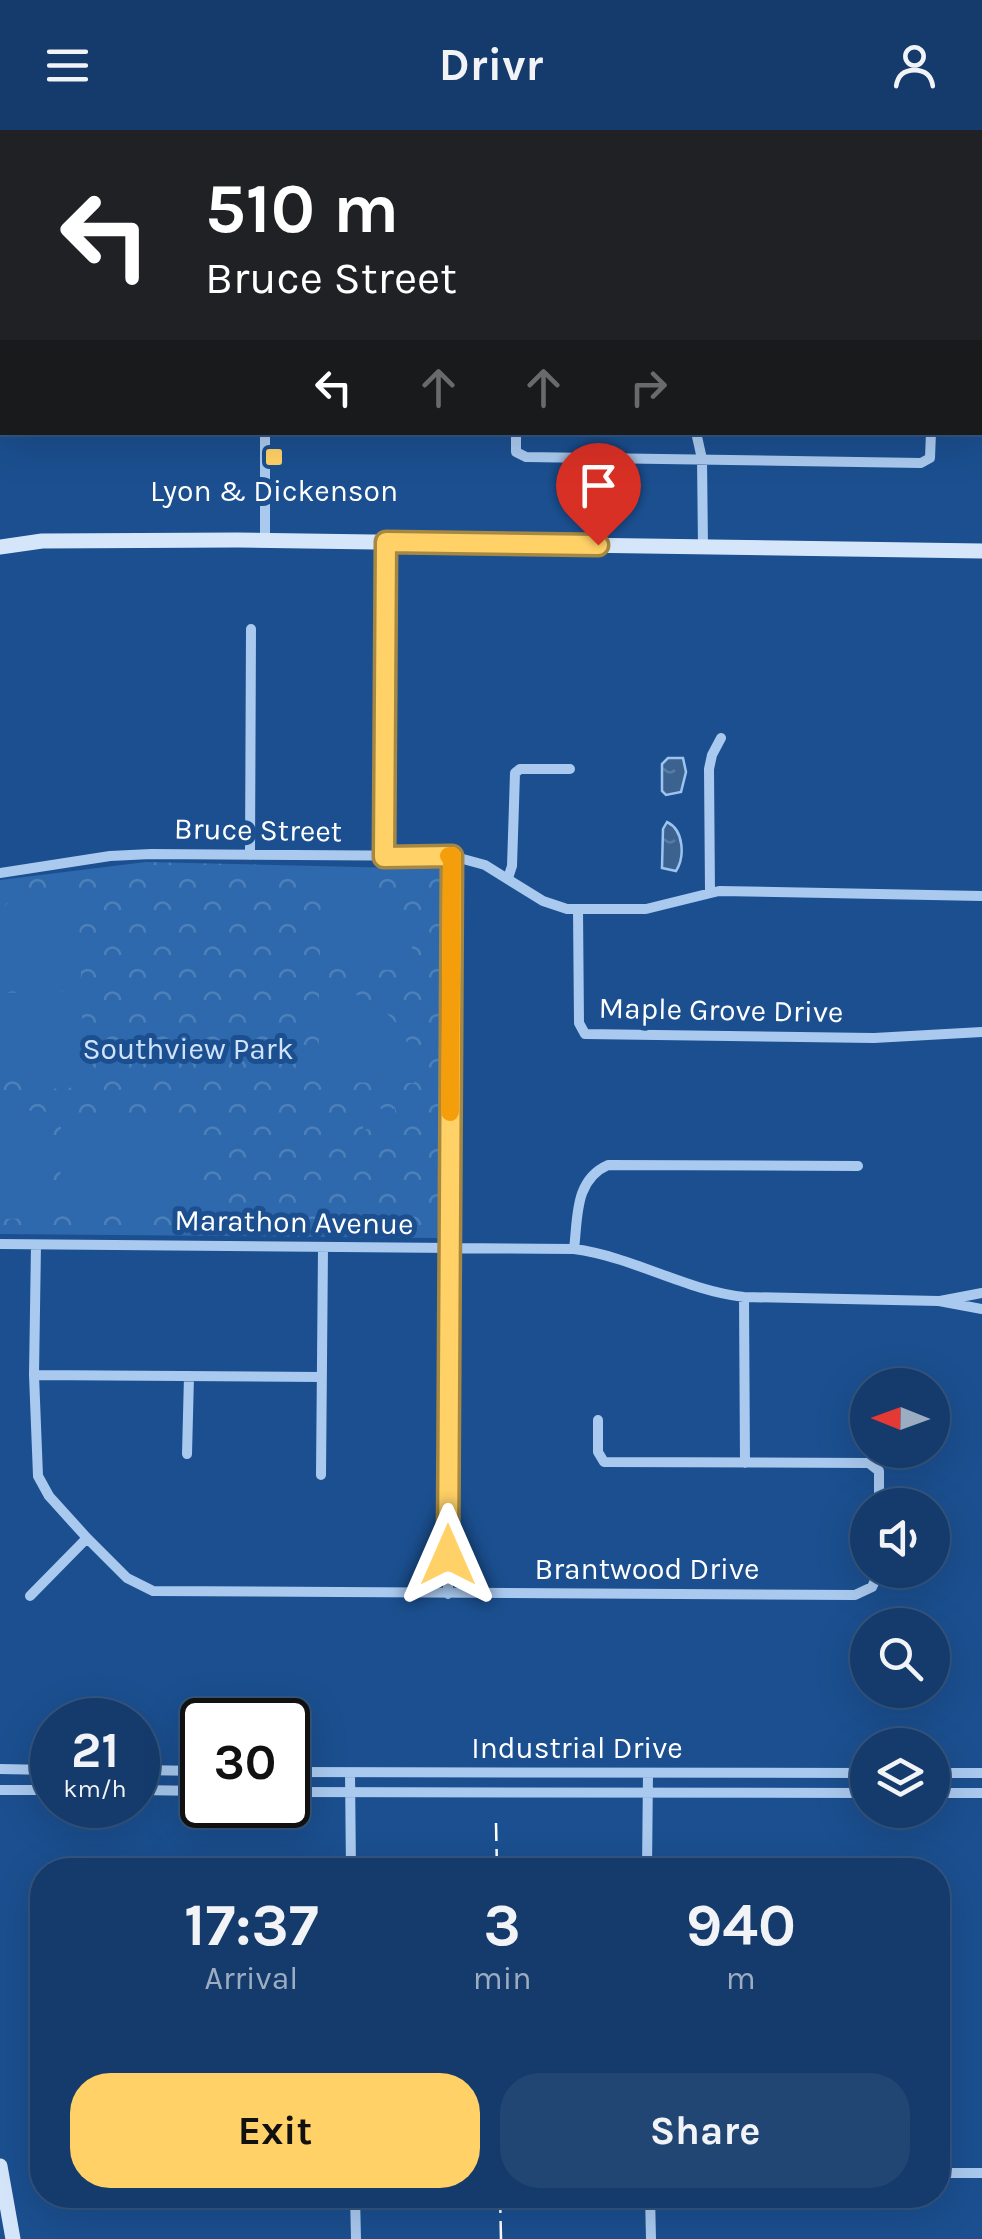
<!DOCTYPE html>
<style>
:root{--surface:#143b6b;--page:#214673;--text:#f1f3f6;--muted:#9dadc1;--line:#33557e;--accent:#ffd166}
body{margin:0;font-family:Karla,sans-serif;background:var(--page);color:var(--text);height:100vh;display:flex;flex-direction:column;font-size:38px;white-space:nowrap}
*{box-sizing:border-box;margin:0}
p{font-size:32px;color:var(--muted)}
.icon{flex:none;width:55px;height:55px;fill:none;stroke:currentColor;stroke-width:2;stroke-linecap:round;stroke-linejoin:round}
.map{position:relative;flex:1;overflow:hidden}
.sheet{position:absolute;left:30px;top:1728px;width:920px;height:350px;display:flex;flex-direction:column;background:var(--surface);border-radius:40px;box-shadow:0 10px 40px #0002,0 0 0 2px var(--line)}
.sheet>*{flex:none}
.guide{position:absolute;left:0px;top:0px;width:982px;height:305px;box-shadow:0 10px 40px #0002,0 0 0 2px var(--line);background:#202124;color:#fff;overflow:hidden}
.needle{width:65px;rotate:271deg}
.controls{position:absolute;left:850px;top:1238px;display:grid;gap:20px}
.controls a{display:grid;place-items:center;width:100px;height:100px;border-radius:50%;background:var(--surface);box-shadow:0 10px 40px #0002,0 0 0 2px var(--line);font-size:50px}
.speed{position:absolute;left:30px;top:1568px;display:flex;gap:20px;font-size:50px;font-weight:700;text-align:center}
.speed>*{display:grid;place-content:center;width:130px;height:130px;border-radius:50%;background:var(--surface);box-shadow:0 10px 40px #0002,0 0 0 2px var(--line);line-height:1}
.speed small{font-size:25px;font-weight:400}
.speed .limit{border:5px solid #111;border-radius:15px;background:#fff;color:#111}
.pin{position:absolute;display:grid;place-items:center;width:85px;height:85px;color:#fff;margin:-102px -42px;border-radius:50% 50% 50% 0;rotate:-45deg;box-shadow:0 0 10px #0007}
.pin .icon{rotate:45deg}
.me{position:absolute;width:110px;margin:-55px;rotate:0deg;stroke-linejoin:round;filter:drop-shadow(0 0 8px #0008)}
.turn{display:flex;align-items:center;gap:35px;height:210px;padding:0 40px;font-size:45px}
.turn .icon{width:130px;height:130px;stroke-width:2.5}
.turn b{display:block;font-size:70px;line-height:85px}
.lanes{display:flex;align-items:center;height:95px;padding:0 40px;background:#0003;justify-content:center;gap:50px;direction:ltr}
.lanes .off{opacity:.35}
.eta{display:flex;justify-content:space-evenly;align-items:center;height:170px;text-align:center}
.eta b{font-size:60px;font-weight:700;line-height:70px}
.cta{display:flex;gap:20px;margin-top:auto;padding:20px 40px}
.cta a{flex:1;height:115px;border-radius:40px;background:var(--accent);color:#111;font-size:40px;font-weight:700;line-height:115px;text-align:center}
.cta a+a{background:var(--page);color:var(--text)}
header{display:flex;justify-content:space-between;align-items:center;height:130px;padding:0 40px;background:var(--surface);font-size:45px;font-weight:700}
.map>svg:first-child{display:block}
.park{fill:url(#park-crowns)}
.pitch{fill:#2e69ad}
.water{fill:url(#water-ripples);stroke:#9cc4f0;stroke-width:2.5}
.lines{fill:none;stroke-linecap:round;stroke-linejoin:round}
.street{stroke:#a9c9ee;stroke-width:10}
.secondary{stroke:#d6e6fa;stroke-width:15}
.rail{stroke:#fff;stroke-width:2.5;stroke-dasharray:18 8;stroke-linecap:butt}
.route-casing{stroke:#a68842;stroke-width:25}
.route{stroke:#ffd166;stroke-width:18}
.slow{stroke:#f59e0b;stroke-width:18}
.poi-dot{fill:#ffd166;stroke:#1b4f8f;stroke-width:4}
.labels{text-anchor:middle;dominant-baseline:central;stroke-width:10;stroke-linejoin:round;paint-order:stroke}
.poi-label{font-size:30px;fill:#fff;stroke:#1b4f8f}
.street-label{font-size:30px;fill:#fff;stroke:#1b4f8f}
.park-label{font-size:30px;fill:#cfe3fa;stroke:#1b4f8f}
</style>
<header><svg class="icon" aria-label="menu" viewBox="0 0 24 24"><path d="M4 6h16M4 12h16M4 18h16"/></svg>Drivr<svg class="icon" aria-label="person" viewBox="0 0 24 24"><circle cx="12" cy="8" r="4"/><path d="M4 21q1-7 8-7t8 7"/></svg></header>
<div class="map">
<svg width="982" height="2109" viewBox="0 0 982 2109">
<defs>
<pattern id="park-crowns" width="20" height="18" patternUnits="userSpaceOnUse" patternTransform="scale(2.5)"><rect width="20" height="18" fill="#2e69ad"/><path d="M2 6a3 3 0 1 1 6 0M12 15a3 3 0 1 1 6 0" fill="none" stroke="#4d80b9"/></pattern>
<pattern id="water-ripples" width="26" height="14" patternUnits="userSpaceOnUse" patternTransform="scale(2.5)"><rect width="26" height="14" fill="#3c6290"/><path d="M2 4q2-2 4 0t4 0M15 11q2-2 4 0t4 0" fill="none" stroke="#597aa1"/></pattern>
</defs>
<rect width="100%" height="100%" fill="#1b4f8f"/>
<!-- park -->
<path class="park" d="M146,732L441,739L442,968L437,1108L0,1104V750Z"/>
<!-- pitch -->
<path class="pitch" d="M321,747C375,745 417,785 413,840L326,839L320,833Z
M78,757L81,846L76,853L0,855L1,780L14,767Z
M319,859C375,857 416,898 414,953L324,952L319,946Z
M75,861L81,866L85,954C53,965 22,957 0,931V863Z
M363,978L395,979L394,1000L363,999Z
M0,980L44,981L50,986L48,1088L0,1089Z
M61,993L198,995L196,1083L60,1080Z"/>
<!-- water -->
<path class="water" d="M668,628H683L686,642L681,662L666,665L662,661V634Z
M667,692C684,700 685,727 676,741L662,738L663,699Z"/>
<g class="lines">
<!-- street -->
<path class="street" d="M198,0L203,2
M520,2V0
M711,2V0
M516,302V322L526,327L921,333L930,328L931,302
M696,302L702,329L703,417
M265,410V302
M250,725L251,499
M384,727L386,412
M0,743L110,726L151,724L452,726L485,735L543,771L567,779H646L719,761L982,766
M508,748L512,736L515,643L520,639H570
M710,763L709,639L712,625L721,608
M578,779L579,893L585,904L874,908L982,902
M0,1114L574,1119C634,1127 684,1160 744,1167L939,1171L982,1179
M36,1115L34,1245L38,1346L49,1366L87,1408L127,1448L153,1461L855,1465L872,1457L880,1440
M574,1119C578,1088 574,1050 608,1035L858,1036
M744,1167L745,1333
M940,1171L982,1163
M34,1245L321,1247
M598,1290V1322L604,1332L869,1333L879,1341V1375
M187,1324L189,1246
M321,1345L323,1118
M448,1464L452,726
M30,1466L87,1408
M0,1639L52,1640
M138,1640L202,1641
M288,1642L868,1643
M350,1643L351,1740
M932,1643H982
M0,1660H52
M138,1660L202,1661
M288,1662L868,1663
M932,1663H982
M647,1740L648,1643
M938,2043H982
M355,2065L356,2109
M650,2065L651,2109"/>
<!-- secondary -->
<path class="secondary" d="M0,417L42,411L237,410L982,421
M0,2036L13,2109"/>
<!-- rail -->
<path class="rail" d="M496,1693L497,1740
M500,2065L501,2109"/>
</g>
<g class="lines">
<!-- route casing -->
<g class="route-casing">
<path id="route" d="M448,1425L452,726L384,727L386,412L598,415"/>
</g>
<!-- route -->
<use href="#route" class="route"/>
<!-- slow -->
<path class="slow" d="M449,726H452L450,982"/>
</g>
<!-- markers -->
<rect class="poi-dot" x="264" y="317" width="20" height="20" rx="5"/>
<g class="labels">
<!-- poi labels -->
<g class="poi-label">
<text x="274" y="361">Lyon &amp; Dickenson</text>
</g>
<!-- street labels -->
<g class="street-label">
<text transform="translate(258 700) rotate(1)">Bruce Street</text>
<text transform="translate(721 880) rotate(1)">Maple Grove Drive</text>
<text transform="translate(294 1092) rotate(1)">Marathon Avenue</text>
<text x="647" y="1439">Brantwood Drive</text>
<text x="577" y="1618">Industrial Drive</text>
</g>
<!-- park labels -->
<g class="park-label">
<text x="188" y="919">Southview Park</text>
</g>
</g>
</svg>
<div class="controls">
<a><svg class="needle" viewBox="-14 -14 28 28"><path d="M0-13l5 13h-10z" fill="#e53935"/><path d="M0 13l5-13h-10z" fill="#9dadc1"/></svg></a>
<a><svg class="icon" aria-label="sound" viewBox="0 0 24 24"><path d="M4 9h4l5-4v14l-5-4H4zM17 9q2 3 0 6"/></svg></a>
<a><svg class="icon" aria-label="search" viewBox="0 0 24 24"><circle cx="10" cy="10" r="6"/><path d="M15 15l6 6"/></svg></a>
<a><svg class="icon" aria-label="layers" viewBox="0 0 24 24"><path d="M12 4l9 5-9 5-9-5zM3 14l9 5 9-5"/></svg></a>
</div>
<div class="speed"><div>21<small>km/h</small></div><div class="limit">30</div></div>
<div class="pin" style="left:598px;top:415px;background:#d93025"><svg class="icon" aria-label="arrive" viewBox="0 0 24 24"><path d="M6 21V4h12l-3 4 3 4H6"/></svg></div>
<svg class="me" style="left:448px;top:1425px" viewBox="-20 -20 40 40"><path d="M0-17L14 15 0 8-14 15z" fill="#ffd166" stroke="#fff" stroke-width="4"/></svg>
<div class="guide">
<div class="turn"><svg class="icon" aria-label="left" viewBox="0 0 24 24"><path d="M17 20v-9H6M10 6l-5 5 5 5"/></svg><div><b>510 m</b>Bruce Street</div></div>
<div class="lanes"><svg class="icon" aria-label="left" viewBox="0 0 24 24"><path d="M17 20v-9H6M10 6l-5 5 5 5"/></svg><svg class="icon off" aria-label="ahead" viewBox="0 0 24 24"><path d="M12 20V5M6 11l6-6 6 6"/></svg><svg class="icon off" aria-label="ahead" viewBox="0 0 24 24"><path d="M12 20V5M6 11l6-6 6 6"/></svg><svg class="icon off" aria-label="right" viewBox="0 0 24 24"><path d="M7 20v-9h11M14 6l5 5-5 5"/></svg></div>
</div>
<section class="sheet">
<div class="eta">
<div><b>17:37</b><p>Arrival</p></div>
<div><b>3</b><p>min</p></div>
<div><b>940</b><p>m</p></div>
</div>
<div class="cta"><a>Exit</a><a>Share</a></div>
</section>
</div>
